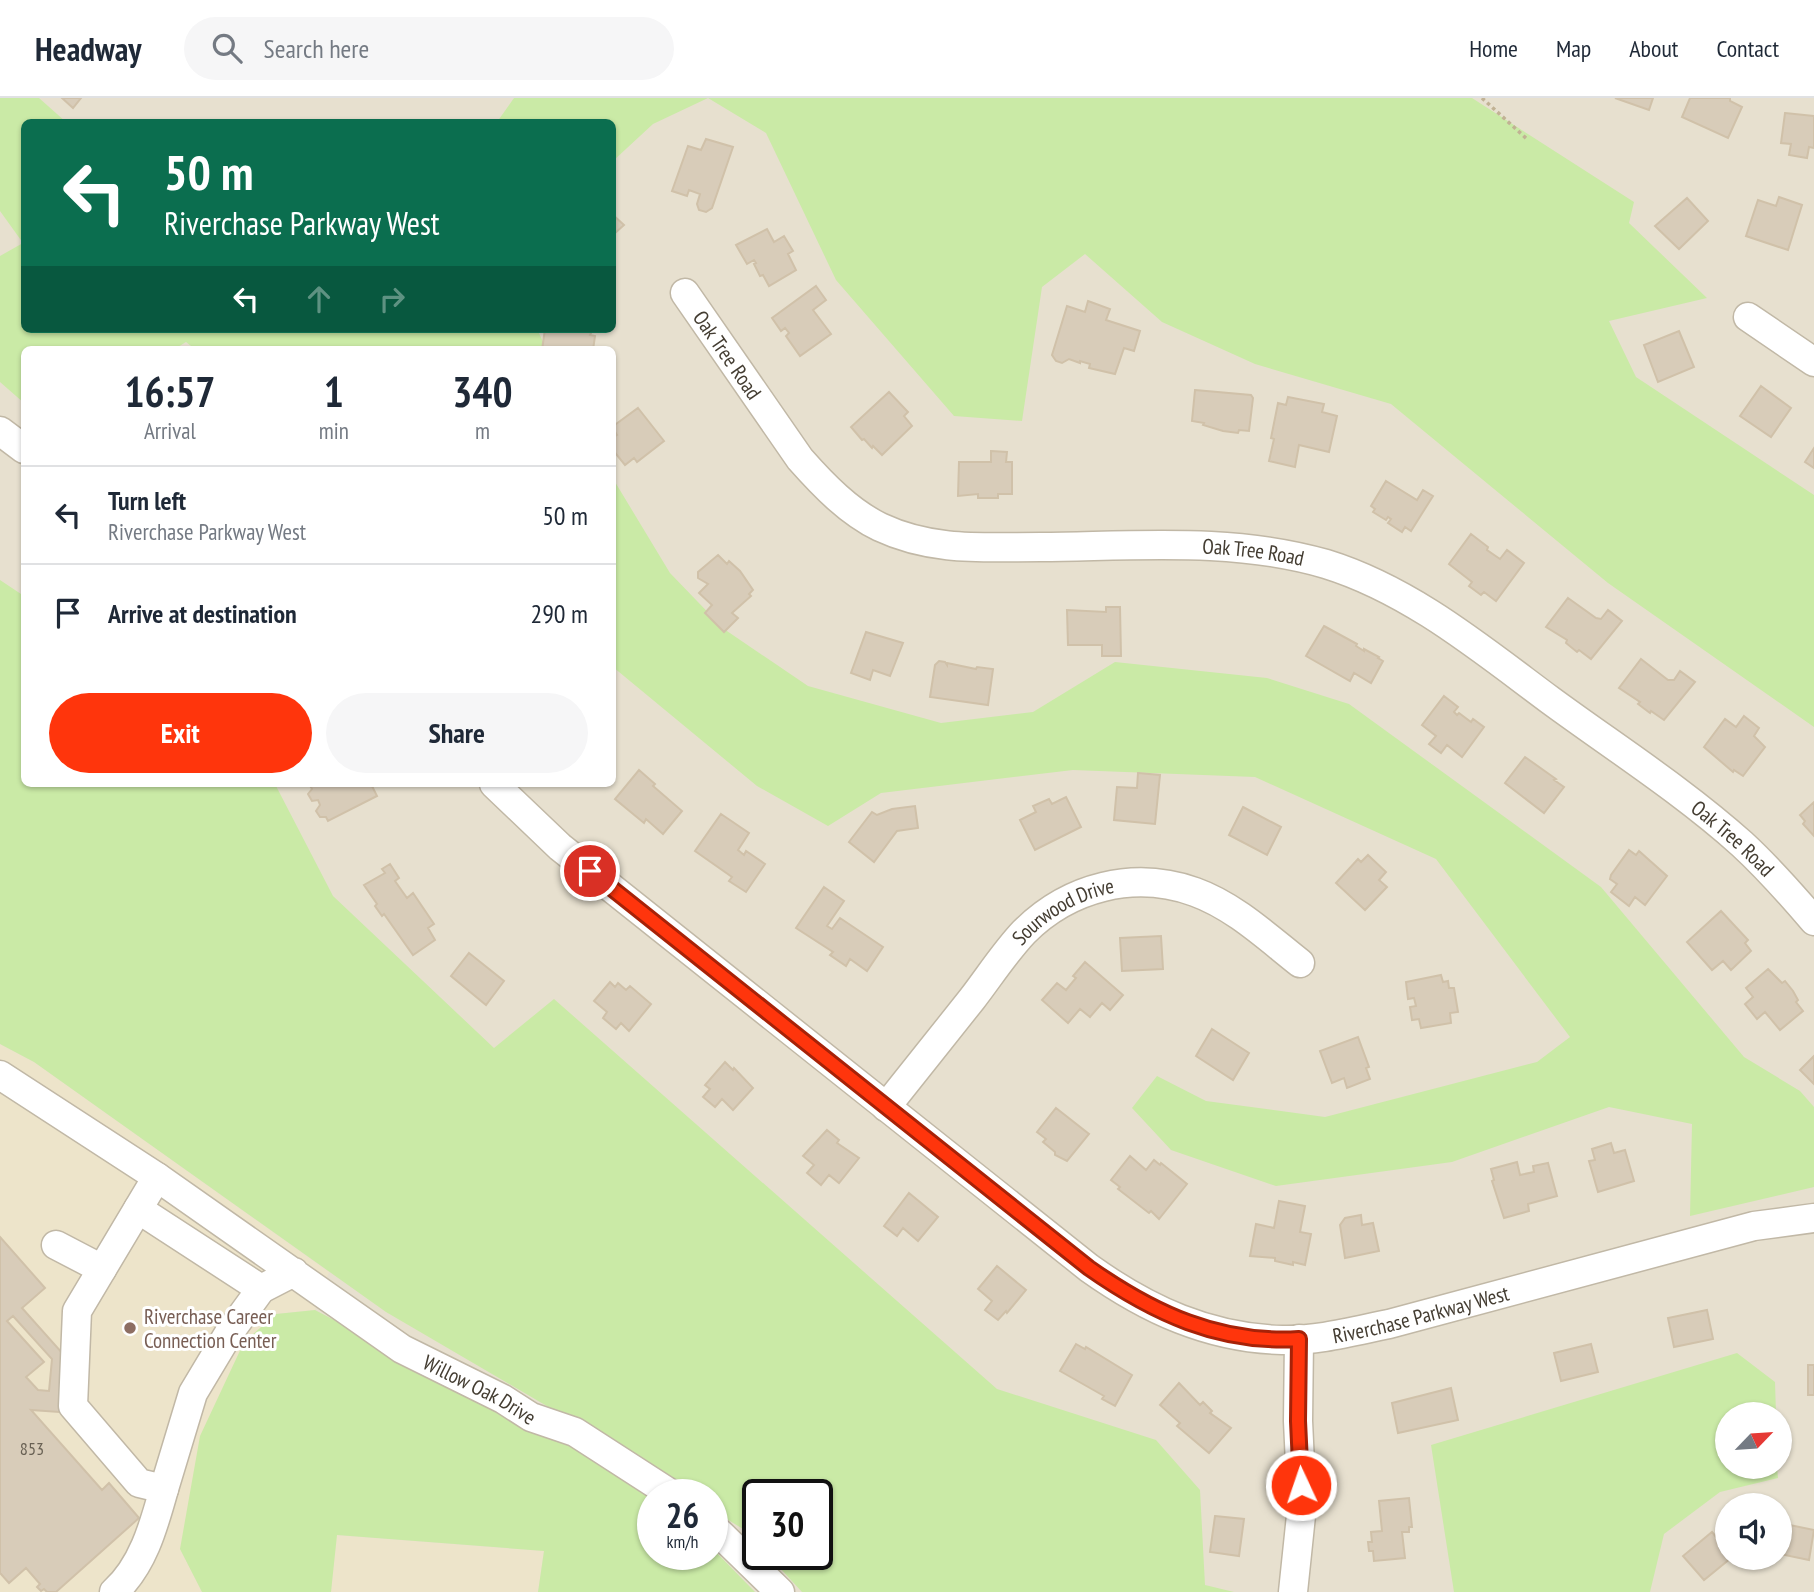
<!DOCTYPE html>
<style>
:root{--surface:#fff;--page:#f6f6f7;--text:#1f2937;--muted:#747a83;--line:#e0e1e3;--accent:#ff350c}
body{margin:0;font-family:"PT Sans Narrow",sans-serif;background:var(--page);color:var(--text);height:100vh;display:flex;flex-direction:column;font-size:26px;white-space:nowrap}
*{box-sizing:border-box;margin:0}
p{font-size:23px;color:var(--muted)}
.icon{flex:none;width:38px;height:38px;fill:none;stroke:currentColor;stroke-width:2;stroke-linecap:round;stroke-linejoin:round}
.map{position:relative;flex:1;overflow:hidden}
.details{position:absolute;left:21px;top:248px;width:595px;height:441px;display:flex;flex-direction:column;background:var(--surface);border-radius:10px;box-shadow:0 2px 5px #0004}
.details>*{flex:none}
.hud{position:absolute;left:21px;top:21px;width:595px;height:214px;border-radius:10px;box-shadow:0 2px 5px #0004;background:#0b6e4f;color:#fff;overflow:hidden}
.needle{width:46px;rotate:65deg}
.controls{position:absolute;left:1715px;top:1304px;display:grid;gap:14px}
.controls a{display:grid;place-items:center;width:77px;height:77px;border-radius:50%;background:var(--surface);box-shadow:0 2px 5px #0004;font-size:35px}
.speed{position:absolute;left:637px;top:1381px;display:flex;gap:14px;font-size:35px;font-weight:700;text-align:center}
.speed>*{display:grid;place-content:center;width:91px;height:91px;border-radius:50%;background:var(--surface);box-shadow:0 2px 5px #0004;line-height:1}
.speed small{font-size:18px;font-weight:400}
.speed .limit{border:4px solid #111;border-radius:10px;background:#fff;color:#111}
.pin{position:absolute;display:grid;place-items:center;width:60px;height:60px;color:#fff;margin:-30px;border:4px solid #fff;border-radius:50%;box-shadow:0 2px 7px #0007}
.me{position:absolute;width:77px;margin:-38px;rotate:357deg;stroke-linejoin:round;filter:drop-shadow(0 0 5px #0008)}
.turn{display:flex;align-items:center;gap:24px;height:147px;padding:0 28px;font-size:32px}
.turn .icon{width:91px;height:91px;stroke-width:2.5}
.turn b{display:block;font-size:49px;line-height:60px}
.lanes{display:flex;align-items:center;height:66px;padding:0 28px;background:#0003;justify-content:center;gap:35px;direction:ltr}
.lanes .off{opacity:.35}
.eta{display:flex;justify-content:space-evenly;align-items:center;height:119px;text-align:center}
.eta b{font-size:42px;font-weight:600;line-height:49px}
.cta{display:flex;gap:14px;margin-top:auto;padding:14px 28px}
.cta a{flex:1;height:80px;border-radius:42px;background:var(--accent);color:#fff;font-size:28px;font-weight:600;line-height:80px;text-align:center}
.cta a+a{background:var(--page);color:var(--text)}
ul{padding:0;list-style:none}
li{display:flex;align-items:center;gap:21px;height:98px;padding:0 28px;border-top:2px solid var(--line)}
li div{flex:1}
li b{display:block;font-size:26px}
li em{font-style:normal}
header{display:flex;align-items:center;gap:42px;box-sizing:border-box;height:98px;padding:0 35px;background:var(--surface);border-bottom:2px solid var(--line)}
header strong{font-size:33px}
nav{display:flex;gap:38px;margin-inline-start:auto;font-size:24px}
.search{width:490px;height:63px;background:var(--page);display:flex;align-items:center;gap:18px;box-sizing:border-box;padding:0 24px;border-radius:38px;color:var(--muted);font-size:26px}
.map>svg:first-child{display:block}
.residential{fill:#e7e0cf;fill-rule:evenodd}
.education{fill:#ede4ca}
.green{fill:#caeaa6}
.building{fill:#d8ccb9;stroke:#d0c1a9;stroke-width:2;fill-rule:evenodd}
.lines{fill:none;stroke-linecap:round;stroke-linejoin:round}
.minor-casing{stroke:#c1b8a6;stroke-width:31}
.path{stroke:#c1b294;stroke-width:3.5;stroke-dasharray:3.5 3.5;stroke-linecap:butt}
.minor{stroke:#fff;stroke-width:28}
.route-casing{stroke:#a62208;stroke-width:18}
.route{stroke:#ff350c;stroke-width:12}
.education-dot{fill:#8d6e63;stroke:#fff;stroke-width:2.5}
.labels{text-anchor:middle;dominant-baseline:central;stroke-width:6;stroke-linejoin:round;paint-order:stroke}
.number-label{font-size:18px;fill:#696154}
.street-label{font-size:21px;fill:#443d32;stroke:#fff}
.education-label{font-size:21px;fill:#785e54;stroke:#fff;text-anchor:start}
</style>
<header>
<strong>Headway</strong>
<div class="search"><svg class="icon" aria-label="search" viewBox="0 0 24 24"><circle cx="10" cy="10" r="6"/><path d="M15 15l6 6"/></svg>Search here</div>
<nav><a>Home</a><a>Map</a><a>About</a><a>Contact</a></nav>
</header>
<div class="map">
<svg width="1814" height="1494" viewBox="0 0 1814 1494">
<rect width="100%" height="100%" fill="#f2ede1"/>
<!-- residential -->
<path class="residential" d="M0,0H1814V1494H0ZM24,24H612V231H24ZM24,252H612V686H24ZM1727,1316H1780V1368H1727ZM653,1396H712V1456H653ZM758,1396H817V1456H758ZM1727,1407H1780V1460H1727Z"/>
<!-- education -->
<path class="education" d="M0,946L34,964L329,1174L315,1212L276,1216L180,1451L202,1494H0Z
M336,1437L544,1453L538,1494H331Z"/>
<!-- green -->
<path class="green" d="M0,0H39L66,24H24V231H537L547,252H196L186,244L173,252H24V305L0,284V158L23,145L0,113Z
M514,0H1472L1634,104L1629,125L1707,200L1609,223L1636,279L1814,397V629L1608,485L1391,306L1255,266L1162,224L1085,156L1042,189L1022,323L954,318L836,182L766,35L708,0L653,26L613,63L612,24H497Z
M612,379L670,475L724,531L808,588L941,625L1033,614L1115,564L1267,580L1349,606L1601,789L1744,959L1800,993L1814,1009V1089L1690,1118L1692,1026L1609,1009L1452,1064L1276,1088L1171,1052L1132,1010L1157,978L1206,1003L1325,1019L1537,964L1570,939L1436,761L1255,679L1073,672L881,695L828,728L757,688L613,569Z
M0,482L24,498V686H275L333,798L494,950L554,901L997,1291L1156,1342L1200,1392L1205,1487L1234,1494H802L767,1456H817V1396H758V1446L743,1431L712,1412V1396H688L557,1314L386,1214L34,964L0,946Z
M315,1212L581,1351L653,1400V1456H712V1450L755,1494H538L544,1453L337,1437L331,1494H202L180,1451L200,1338L244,1244L276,1216Z
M1737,1255L1775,1284L1776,1316H1727V1368L1777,1369L1778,1380L1720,1394L1664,1436L1650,1494H1454L1431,1347Z"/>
<!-- building -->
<path class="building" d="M62,0H81L73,10Z
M1615,0H1653L1649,12Z
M1690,0H1730V3L1742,9L1728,40L1682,19Z
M1785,15L1814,18V50L1809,49L1807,60L1789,57L1791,46L1781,45Z
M706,41L733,49L712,110L706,114L699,112L697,106L700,96L689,92L687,98L672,93L688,48L701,52Z
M1779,99L1802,107L1788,152L1746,138L1758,102L1776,108Z
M1687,100L1708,123L1679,151L1655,128Z
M612,116L624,127L614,136H612Z
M767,131L774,144L784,138L793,153L788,156L796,172L769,188L763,177L760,178L754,166L756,165L754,162L747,166L736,147Z
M816,188L826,202L813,212L831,236L800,258L786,238L789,235L785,230L781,233L772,220Z
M1088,203L1110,211L1106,222L1140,233L1134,253L1124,250L1115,276L1089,270L1090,266L1080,263V265L1069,261L1062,265L1056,263L1052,257L1067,208L1085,214Z
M545,231H593L590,237L595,238L593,252H542Z
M1679,233L1694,269L1658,284L1644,247Z
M1761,288L1791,310L1771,339L1740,318Z
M1195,292L1251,297L1253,300L1249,333L1239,332L1238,335L1223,333L1203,327L1204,325L1192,323Z
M889,294L908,314L904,318L912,328L882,357L873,348L872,350L864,341L862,342L851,329Z
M1288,299L1324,306L1322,314L1337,318L1329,354L1299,347L1295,369L1269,363L1274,341L1271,340L1278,305L1286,307Z
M638,310L664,343L637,364L634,360L625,367L612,351V340L617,337L612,329Z
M1814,350V370L1805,364Z
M991,353L1007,354L1006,364H1012V396H998V400H978V396L958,398L959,364H991Z
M1386,383L1417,402L1423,392L1433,398L1411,433L1405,429L1402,434L1388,425L1391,421L1388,419L1386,422L1373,414L1375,411L1371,408Z
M1471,436L1488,449L1487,452L1500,461L1507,452L1524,465L1496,503L1484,494L1481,497L1469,488L1472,484L1449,466Z
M718,457L727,466L729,463L740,473L753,492L749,496L751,498L732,515L738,520L724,534L705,515L712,507L699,495L708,486L698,480V474Z
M1568,500L1596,520L1601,521L1608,512L1622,523L1591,561L1579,552L1577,554L1566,545L1567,542L1546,529Z
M1106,509H1120L1121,558H1102V547H1068L1067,512L1106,514Z
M1324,528L1357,546L1356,548L1364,553V551L1379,559L1378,560L1383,563L1371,585L1354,575L1350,583L1306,558Z
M866,534L903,545L890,578L873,572L870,582L851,575Z
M1641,561L1668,582H1674L1680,573L1695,584L1664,622L1651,613L1650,615L1638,606L1640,604L1619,590Z
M939,563L945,564L947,567V565L976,571L977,569L993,571L988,607L930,599L935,567Z
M1444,598L1458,609L1454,614L1457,617L1459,615L1471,624L1473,621L1484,629L1462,659L1447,647L1441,655L1429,646L1436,638L1422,627Z
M1744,618L1759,630L1754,638L1765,649L1743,678L1734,672L1733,674L1704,649L1725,621L1736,629Z
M1525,659L1556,681L1554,682L1564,689L1544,715L1505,685Z
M639,672L655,686L653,688L682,713L663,736L646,721L644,725L615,701Z
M1138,675L1160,677L1155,726L1114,722L1117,689L1137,690Z
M309,686H371L377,698L328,723L326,719H320L316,713L320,707L318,702L312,703L308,696L312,691Z
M1066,699L1081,729L1035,752L1020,722L1036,714L1033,708L1049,701L1052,706Z
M1814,704V738L1803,726L1805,723L1800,717Z
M915,708L918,730L897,733L874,764L849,744L872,714L877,717L892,711Z
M1243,709L1281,729L1267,757L1229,737Z
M721,716L749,735L738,752L744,757L746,753L765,766L746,794L729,783L732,779L695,753Z
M1629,752L1636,757L1639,753L1667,778L1645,807L1635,799L1629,808L1611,794L1617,786L1610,781L1611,777Z
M1368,757L1386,774L1379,782L1387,789L1365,812L1336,785L1358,761L1361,764Z
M390,766L399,780L395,783L407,800L413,795L434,826L428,830L435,842L413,857L384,816L382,818L375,808L377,806L364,787L385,775L382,771Z
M824,789L844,803L827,828L832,831L840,820L883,849L867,873L850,861L846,868L830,857L833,854L796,830Z
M1721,813L1748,842L1745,845L1751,853L1731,872L1723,863L1712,872L1687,844Z
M1161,838L1163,871L1122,873L1120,840Z
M469,855L504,883L486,907L451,878Z
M1085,864L1123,897L1110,912L1102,905L1090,919L1080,911L1068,925L1042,902L1057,885L1066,892L1076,880L1073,878Z
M1768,871L1782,885L1785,883L1793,893L1798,902L1796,904L1803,913L1780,932L1765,914L1757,921L1745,906L1753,899L1746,890Z
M1441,877L1443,884L1448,883L1449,890H1454L1458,914L1450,915L1451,925L1421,930L1419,921L1412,922L1410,909L1416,908L1414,900L1408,901L1406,884Z
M610,884L615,889L618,885L626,892L630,888L651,906L629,933L621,925L616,931L603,920L607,914L594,903Z
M1212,931L1249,955L1233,982L1196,958Z
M1358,939L1369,969L1366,970L1370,981L1347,990L1344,980L1332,985L1320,953Z
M1814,958V986L1800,972Z
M725,964L733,972L734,970L753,990L733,1012L722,1001L715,1009L703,999L710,991L705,987Z
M1056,1010L1089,1036L1067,1063L1055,1057V1054L1043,1044L1046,1041L1037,1034Z
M827,1032L839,1042L837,1045L859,1060L839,1085L829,1077L821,1087L807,1075L814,1067L803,1058Z
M1611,1045L1614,1055L1625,1052L1634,1083L1598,1094L1589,1063L1595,1062L1592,1051Z
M1130,1058L1146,1072L1154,1062L1160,1067L1161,1065L1187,1086L1159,1121L1151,1113L1149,1115L1118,1091L1120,1089L1111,1082Z
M1517,1064L1520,1077L1534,1074L1533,1068L1548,1065L1557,1098L1528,1106L1529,1113L1504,1120L1492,1083L1494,1082L1491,1071Z
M909,1095L938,1119L918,1143L903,1130L897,1138L884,1128Z
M1279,1103L1305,1108L1300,1134L1311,1136L1305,1167L1293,1164V1167L1275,1163V1160L1250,1158L1256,1126L1274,1130Z
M1361,1117L1362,1127L1373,1125L1379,1153L1345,1160L1340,1127L1345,1120Z
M0,1139L45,1190L22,1210L64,1257L59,1314L31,1312L102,1392L109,1385L139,1420L56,1494H47L44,1491L41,1493L37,1489L40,1486L26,1470L9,1485L0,1475ZM13,1218L52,1261L49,1293L38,1292L26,1279L44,1264L7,1223Z
M997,1168L1026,1192L1007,1215L1006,1213L998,1222L985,1212L992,1203L978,1191Z
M1707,1212L1713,1241L1674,1249L1668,1220Z
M1076,1246L1085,1251L1086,1249L1132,1277L1115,1308L1102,1301L1104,1298L1060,1273Z
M1591,1246L1598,1274L1561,1283L1554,1255Z
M1808,1267H1814V1297H1808Z
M1179,1285L1200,1307L1203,1304L1212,1313L1210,1315L1231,1330L1209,1355L1177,1328L1180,1325L1160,1307Z
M1451,1290L1458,1322L1398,1335L1392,1305Z
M1409,1400L1412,1429H1409V1434H1402L1405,1460L1374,1463L1373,1453H1369L1368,1444H1372L1371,1434L1382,1433L1379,1403Z
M1215,1418L1244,1421L1239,1458L1210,1454Z
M1780,1425L1814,1432L1809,1462L1780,1456Z
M1712,1434L1727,1452V1460H1731L1704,1482L1683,1458Z"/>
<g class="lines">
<!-- minor casing -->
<g class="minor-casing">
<g id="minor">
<path id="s1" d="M685,195L800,361C823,387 849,414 880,429C933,454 985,449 1041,449C1137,448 1233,439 1326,466C1410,492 1480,550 1550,602C1614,649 1683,693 1742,746C1768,770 1791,796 1814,823"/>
<path d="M1748,219L1814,264"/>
<path d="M0,333L24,351"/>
<path id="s2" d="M494,686L560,749L1089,1170C1148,1212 1209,1240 1282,1242C1318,1243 1354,1233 1389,1226L1754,1128L1814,1120"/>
<path d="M0,977L157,1079"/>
<path id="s3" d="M886,1009C915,973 943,937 972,901C989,879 1005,854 1024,834C1069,789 1134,772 1195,794C1234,808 1267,839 1300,865"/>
<path d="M138,1111L261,1191"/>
<path d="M56,1147L102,1171"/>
<path id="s4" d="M294,1174L261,1191L229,1235L193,1295L164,1391L139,1385L73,1308L77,1213L157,1079L402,1251L503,1301L531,1319L575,1334L671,1396"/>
<path d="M712,1428L780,1494"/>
<path d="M114,1494C143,1468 154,1427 164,1391"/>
<path d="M1293,1494L1302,1408L1298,1323L1299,1241"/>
</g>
</g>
<!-- path -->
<path class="path" d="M1482,0L1528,42"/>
<!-- minor -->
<use href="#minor" class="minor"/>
</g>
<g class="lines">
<!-- route casing -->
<g class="route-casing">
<path id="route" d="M590,773L1089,1170C1153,1215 1219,1246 1299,1241L1298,1323L1301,1387"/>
</g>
<!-- route -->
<use href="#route" class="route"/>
</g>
<!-- markers -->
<circle class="education-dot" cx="130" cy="1230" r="7"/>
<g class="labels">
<!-- number labels -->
<g class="number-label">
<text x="32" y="1350">853</text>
</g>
<!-- street labels -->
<g class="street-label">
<text stroke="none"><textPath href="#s1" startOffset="75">Oak Tree Road</textPath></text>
<text stroke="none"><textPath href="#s1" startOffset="684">Oak Tree Road</textPath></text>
<text stroke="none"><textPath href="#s1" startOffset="1251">Oak Tree Road</textPath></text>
<text stroke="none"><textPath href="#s3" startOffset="268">Sourwood Drive</textPath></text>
<text stroke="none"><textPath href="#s2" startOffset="1118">Riverchase Parkway West</textPath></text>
<text stroke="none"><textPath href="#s4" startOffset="1027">Willow Oak Drive</textPath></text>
</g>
<!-- education labels -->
<g class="education-label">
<text x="144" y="1218">Riverchase Career<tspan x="144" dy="24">Connection Center</tspan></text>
</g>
</g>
</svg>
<div class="controls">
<a><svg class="needle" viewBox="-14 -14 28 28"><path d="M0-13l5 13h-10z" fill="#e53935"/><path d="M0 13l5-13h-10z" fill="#747a83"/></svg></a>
<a><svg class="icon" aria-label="sound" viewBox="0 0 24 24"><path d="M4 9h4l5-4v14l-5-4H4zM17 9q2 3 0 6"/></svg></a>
</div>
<div class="speed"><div>26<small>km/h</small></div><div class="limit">30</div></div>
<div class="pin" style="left:590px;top:773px;background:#d93025"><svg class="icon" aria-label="arrive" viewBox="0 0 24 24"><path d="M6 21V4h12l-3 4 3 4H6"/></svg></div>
<svg class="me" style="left:1301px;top:1387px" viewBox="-20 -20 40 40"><circle r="17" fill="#ff350c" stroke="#fff" stroke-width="3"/><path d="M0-11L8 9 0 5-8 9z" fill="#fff"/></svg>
<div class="hud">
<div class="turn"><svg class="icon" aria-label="left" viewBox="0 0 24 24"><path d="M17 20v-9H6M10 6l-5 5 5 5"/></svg><div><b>50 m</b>Riverchase Parkway West</div></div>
<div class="lanes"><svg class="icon" aria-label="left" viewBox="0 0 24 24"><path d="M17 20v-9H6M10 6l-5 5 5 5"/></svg><svg class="icon off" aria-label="ahead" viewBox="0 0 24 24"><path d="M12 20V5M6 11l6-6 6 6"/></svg><svg class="icon off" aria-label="right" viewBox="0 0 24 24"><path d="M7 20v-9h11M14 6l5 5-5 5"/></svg></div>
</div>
<section class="details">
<div class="eta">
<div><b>16:57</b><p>Arrival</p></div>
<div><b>1</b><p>min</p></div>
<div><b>340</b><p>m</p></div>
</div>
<ul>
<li><svg class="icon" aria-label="left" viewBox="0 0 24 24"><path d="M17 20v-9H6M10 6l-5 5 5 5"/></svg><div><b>Turn left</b><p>Riverchase Parkway West</p></div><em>50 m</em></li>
<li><svg class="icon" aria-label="arrive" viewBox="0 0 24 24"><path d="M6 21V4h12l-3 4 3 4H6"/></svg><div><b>Arrive at destination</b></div><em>290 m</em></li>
</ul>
<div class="cta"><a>Exit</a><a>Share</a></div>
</section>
</div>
